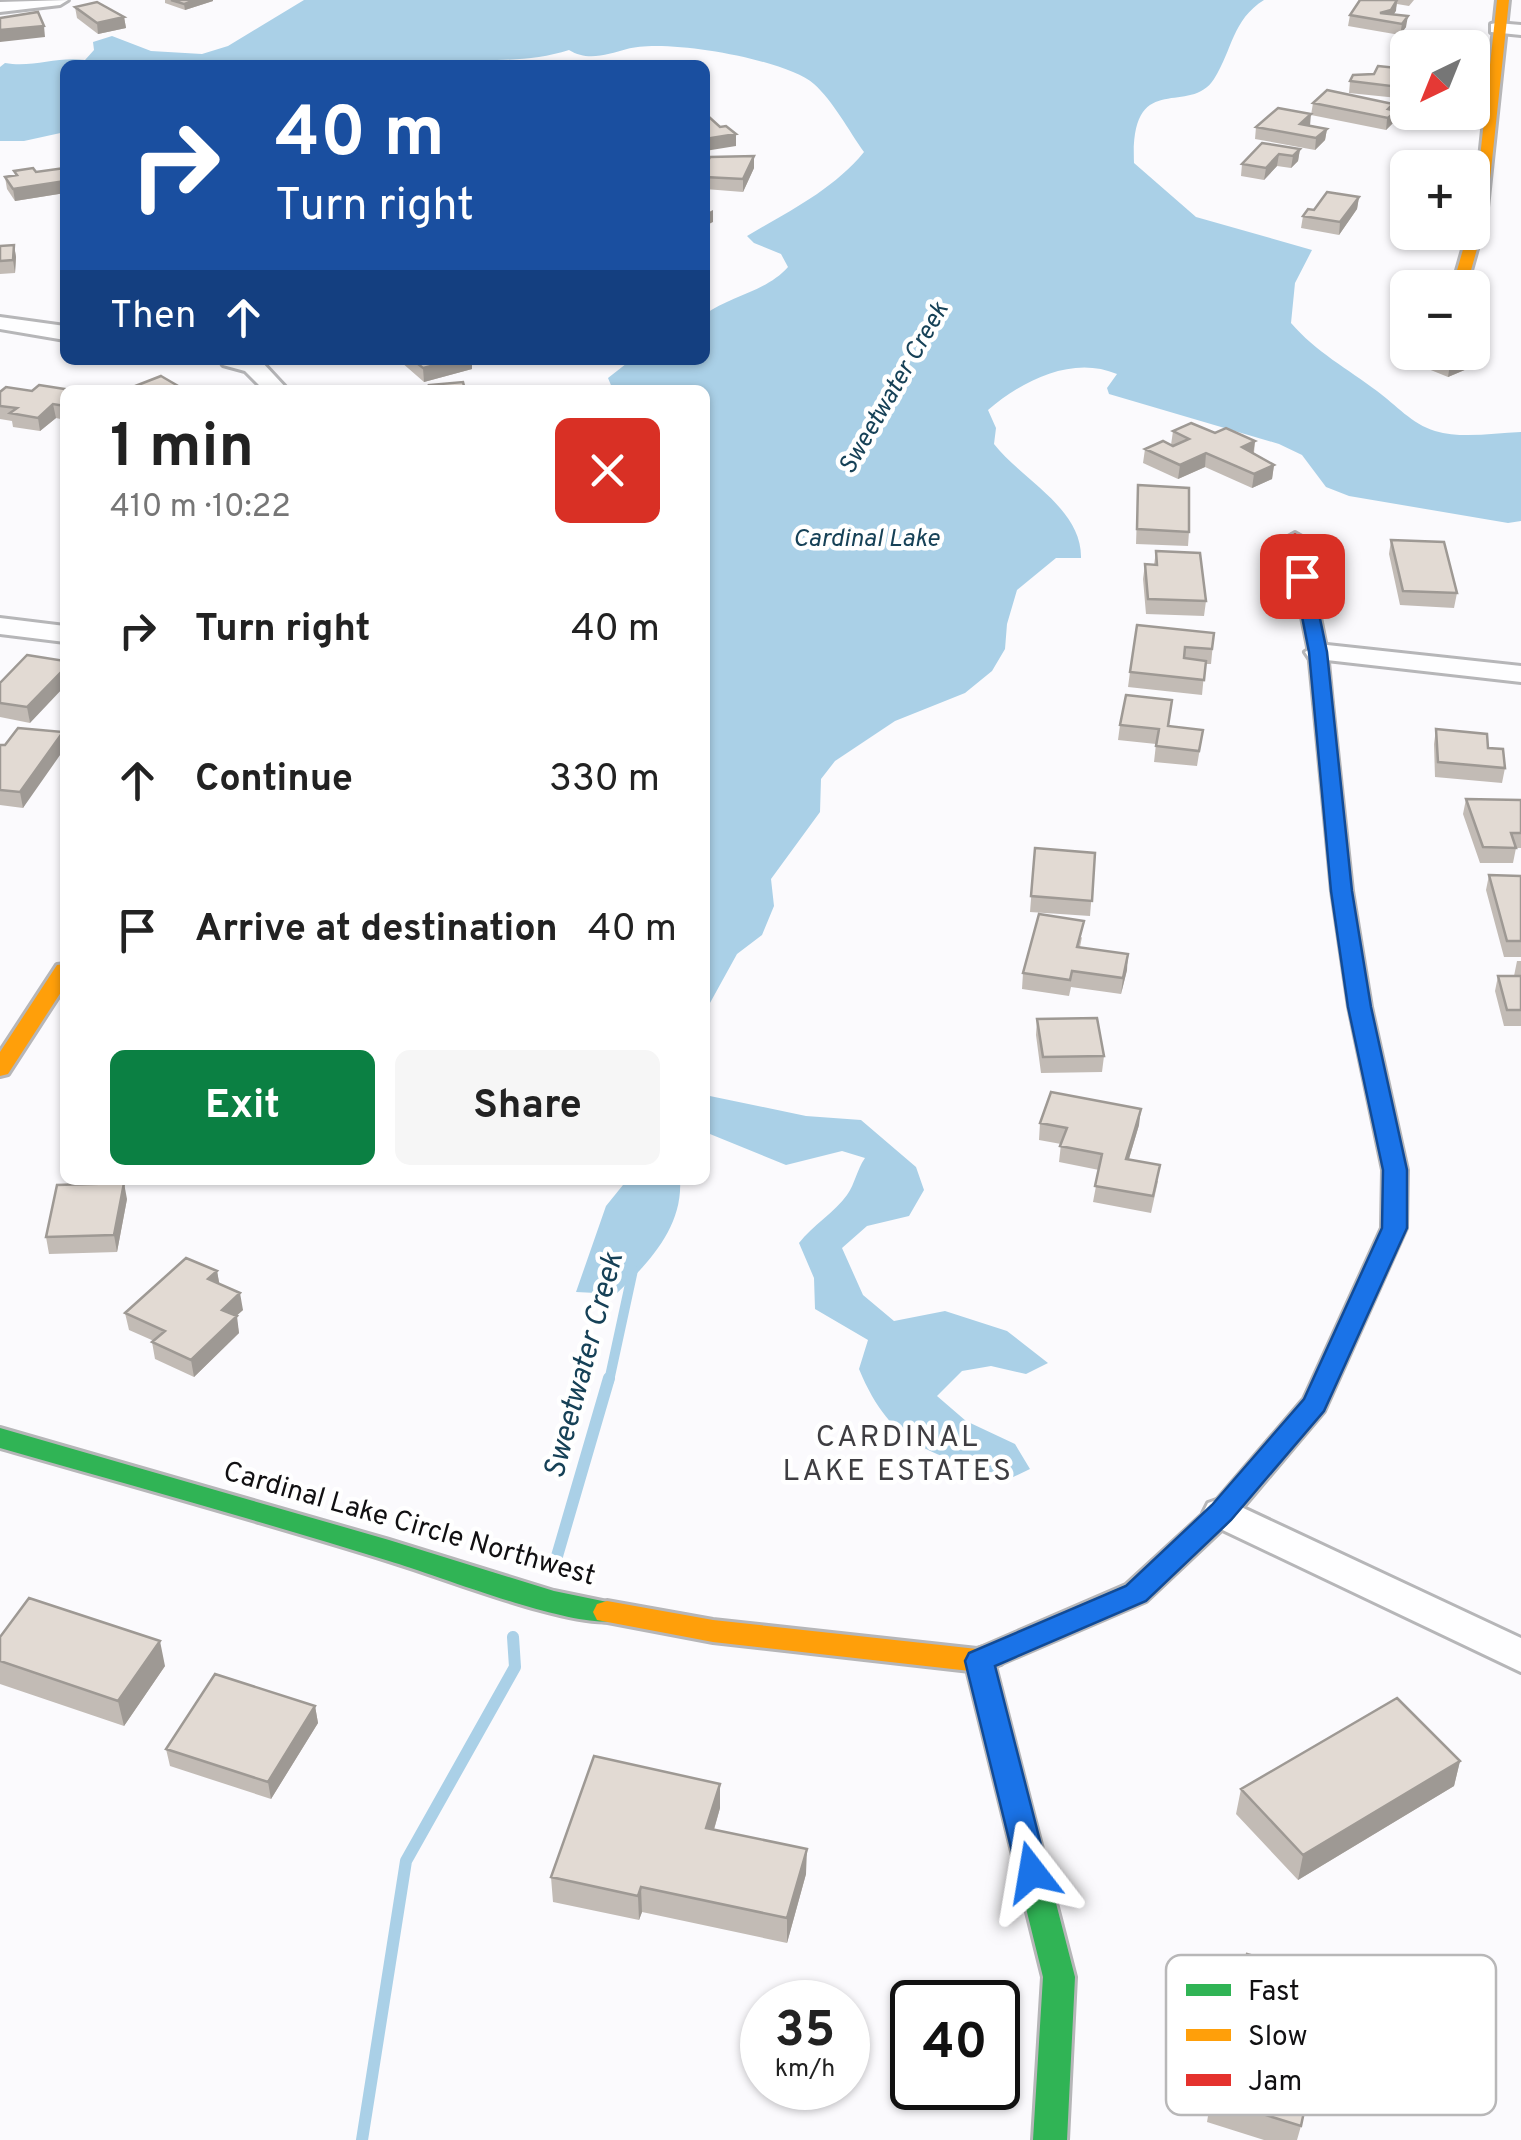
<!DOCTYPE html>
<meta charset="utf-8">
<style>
:root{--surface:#fff;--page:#f6f6f6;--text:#222;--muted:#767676;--accent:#0b8043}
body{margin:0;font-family:Overpass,sans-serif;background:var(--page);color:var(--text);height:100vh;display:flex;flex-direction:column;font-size:38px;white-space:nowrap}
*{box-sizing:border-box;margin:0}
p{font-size:32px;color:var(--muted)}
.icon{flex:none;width:55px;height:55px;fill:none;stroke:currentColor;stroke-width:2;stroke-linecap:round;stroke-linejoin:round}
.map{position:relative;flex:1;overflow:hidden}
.details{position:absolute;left:60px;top:385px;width:650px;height:800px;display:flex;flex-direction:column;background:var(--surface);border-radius:15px;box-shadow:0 2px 8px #0004}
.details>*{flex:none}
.top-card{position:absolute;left:60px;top:60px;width:650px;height:305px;border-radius:15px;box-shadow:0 2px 8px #0004;background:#1a4fa0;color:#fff;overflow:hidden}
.needle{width:65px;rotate:223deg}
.tools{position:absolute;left:1390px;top:30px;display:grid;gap:20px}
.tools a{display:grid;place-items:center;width:100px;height:100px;border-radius:15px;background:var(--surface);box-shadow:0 2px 8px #0004;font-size:50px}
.speed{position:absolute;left:740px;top:1980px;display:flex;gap:20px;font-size:50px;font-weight:700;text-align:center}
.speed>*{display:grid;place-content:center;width:130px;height:130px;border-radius:50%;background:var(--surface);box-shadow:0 2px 8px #0004;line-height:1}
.speed small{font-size:25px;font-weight:400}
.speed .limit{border:5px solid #111;border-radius:15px;background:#fff;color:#111}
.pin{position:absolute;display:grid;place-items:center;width:85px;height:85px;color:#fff;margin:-42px;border-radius:20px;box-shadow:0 5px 15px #0006}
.me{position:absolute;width:110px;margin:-55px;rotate:346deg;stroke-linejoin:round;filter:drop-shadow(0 0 8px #0008)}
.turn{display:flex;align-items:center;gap:35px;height:210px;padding:0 50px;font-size:45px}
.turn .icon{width:130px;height:130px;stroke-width:2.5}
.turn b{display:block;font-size:70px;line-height:85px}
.then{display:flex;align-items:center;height:95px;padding:0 50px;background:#0003;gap:20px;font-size:38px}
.round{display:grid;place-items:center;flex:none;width:105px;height:105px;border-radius:15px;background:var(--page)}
.headline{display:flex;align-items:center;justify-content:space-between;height:170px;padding:0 50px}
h1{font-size:60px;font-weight:700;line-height:75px}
.button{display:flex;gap:20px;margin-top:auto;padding:20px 50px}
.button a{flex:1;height:115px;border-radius:15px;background:var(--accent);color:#fff;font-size:40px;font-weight:700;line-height:115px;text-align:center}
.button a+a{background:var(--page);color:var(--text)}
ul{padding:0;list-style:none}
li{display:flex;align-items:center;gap:30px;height:150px;padding:0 50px}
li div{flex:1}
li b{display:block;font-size:38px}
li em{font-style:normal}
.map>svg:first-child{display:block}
.water{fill:#aad0e7}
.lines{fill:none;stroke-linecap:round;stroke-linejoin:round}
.stream-far1{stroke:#aad0e7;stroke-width:10}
.stream{stroke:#aad0e7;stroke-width:12}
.street-casing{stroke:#b6b6b8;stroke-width:6}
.fast-casing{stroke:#b6b6b8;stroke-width:6}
.slow-casing{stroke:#b6b6b8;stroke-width:6}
.jam-casing{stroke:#b6b6b8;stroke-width:6}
.street{fill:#fefeff;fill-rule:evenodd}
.fast{fill:#30b455;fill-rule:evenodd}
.slow{fill:#ff9f0a;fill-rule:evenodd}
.jam{fill:#e5322d;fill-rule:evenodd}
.wall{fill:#c2bbb5}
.shaded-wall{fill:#9e9994}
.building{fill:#e2dad3;stroke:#9e9994;stroke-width:2.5}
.route{fill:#1a73e8;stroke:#114b97;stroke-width:2.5}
.labels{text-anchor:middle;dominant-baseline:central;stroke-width:9;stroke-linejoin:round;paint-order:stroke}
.far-water-label{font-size:25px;font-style:italic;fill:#164157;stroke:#fff}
.street-label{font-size:28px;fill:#111012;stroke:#fff}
.water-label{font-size:30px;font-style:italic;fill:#164157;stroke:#fff}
.neighbourhood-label{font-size:30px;letter-spacing:2.5px;fill:#3f3e42;stroke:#fff}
.key{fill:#fff;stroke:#b8b7b8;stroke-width:2.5}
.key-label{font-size:28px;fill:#111012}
</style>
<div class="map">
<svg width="1521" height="2140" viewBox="0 0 1521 2140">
<rect width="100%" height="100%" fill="#fbfafd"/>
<!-- water -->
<path class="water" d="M304,0H1264C1232,20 1233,49 1214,79C1189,118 1130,67 1134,163L1196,217L1312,250L1295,283L1291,323C1316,352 1348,369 1377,391C1396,405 1412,424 1435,431C1462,439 1493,433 1521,432V521L1508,523L1349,496L1326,487L1302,455L1279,444L1109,394L1107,388L1117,374C1073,355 1023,380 988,410L996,428L994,444C1022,480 1082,508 1081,558H1056L1017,590L1007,624L1005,649L992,671L965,693L895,721L835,761L821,779L820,812L771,879L774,906L762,935L737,954L705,1012V390H613L608,378L631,360H705V314C731,296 767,291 788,267L781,254L754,243L747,236C789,211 833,190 864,152C849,131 833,101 814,84C785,59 665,38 627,49C608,54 588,62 569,50C517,67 461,55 407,65H65V132L24,141H0V67L5,63C33,68 57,56 85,60L94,50L93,42L112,36L151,51L202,54L228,46Z
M705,1095L806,1116L861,1120L916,1167L924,1190L909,1216L867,1226L842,1248L863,1295L894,1321L945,1311L1007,1331L1048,1363L1026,1374L991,1366L962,1371L937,1396L966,1421L1015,1444L1030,1469L1011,1478C935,1455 892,1449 859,1369L868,1340L815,1309L814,1278L799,1243C812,1226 835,1212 847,1195C855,1184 857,1169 865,1158L842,1151L786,1165L705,1132Z
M627,1180H680C683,1227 648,1264 616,1294L576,1292L606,1206Z"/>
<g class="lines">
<!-- stream-far1 -->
<path class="stream-far1" d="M609,1381L633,1270"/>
<!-- stream -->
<path class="stream" d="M555,1563L609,1378
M362,2140L406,1861L515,1667L513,1637"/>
<!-- street casing -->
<g class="street-casing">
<path id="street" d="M68,0L60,5L0,12V2Z
M1497,23L1521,25V35L1491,32V24Z
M0,317L65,326V340L0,329Z
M220,360L261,361L288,390H264L245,371L223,365Z
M0,618L65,626V642L0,634Z
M1318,644L1521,666V682L1309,658L1305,652Z
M1222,1498L1521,1638V1672L1208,1523L1203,1513L1208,1503Z"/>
</g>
<!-- fast casing -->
<g class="fast-casing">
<path id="fast" d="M1323,697L1332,703L1352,891L1371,1007L1407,1170L1406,1228L1324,1411L1232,1520L1146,1601L995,1666L1075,1977L1067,2140H1033L1043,1977L965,1661L969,1653L1126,1585L1212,1506L1304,1399L1382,1228L1383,1170L1349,1007L1332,891L1314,703Z
M0,1428L389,1540L554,1591L617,1604L621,1612L617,1620C579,1632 434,1574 389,1561C260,1521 130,1485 0,1448Z"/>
</g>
<!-- slow casing -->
<g class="slow-casing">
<path id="slow" d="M1497,0H1509L1486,217L1466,288H1452L1468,232H1472Z
M65,964V986L8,1074L0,1076V1052L57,965Z
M607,1601L713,1620L977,1649L991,1645L1001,1648L1005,1656L1001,1664L979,1672L713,1642L597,1620L593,1612L597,1604Z"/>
</g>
<!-- jam casing -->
<g class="jam-casing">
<path id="jam" d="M1295,533L1304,538L1327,652L1332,703L1323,709L1314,703L1309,652L1286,538Z"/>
</g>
<!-- street -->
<use href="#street" class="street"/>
<!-- fast -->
<use href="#fast" class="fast"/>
<!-- slow -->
<use href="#slow" class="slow"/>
<!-- jam -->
<use href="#jam" class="jam"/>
</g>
<!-- wall -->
<path class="wall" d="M165,0H213V1L185,10L165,3Z
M1360,0H1414L1409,6L1397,4L1394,14L1406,27L1400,35L1348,26L1350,15Z
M75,7L124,17L126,28L98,34L77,18Z
M1350,81H1405L1398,98L1349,93Z
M1313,103L1396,111L1394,122L1386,130L1311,115Z
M1310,125L1327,129L1325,140L1315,150L1255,139L1256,127Z
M1300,149L1298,161L1291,168L1277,166L1264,180L1241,176L1242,164Z
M754,156V168L743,192L705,189V167Z
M65,168V193L15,201L7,189L5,177L15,175L14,171L36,172Z
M1359,197L1357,209L1339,235L1301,228L1303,216L1314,210Z
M14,245L16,257L15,273L0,274V246Z
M1408,350V352H1472L1474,366L1448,377L1406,360Z
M401,360H472V369L424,382L401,362Z
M65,390V420L56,418L40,431L13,427L12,421L0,419V392Z
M1173,431L1215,433L1255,441L1254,453L1274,465L1272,479L1252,488L1205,467L1178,479L1143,463L1145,449L1171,445Z
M1138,485L1189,532L1188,546L1136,544Z
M1391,540L1457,593L1454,608L1400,605L1389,554Z
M1156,551L1206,601L1204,616L1146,614L1143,579L1145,564L1154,565Z
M1214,633L1211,664H1205L1202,695L1128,687L1130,672Z
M27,655L30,723L0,717V683Z
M1120,725L1169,726L1203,730L1197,766L1154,762L1156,744L1118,740Z
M1436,729L1488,748L1505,768L1502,783L1435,777L1434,744Z
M63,732L23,808L0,805V745H5Z
M1466,799L1521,800V848H1516L1513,863H1480L1463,814Z
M1035,848L1095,853L1090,916L1030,912Z
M1489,875L1521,876V957H1504L1486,890Z
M1082,937L1080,947L1127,970L1121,994L1071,987L1069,996L1022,989L1023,973Z
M1517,961H1521V1026H1504L1495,991L1498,976H1514Z
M1037,1019L1104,1056L1102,1072L1041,1073L1036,1035Z
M1040,1123L1139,1125L1129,1159L1158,1181L1151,1213L1093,1202L1099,1170L1059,1162L1061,1144L1039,1140Z
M127,1199L117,1252L49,1254L46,1237Z
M217,1271L219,1283L243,1310L236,1316L239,1333L194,1377L155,1359L152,1342L154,1341L129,1330L125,1313Z
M0,1637L165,1666L124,1726L0,1684Z
M315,1706L318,1723L271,1799L170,1766L166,1749Z
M1460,1761L1454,1786L1298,1880L1236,1814L1241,1789Z
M720,1784V1808L714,1830L806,1874L787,1943L642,1912L639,1920L553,1902L551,1877Z
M1211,2098L1301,2126L1297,2140H1264L1207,2122Z"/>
<!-- shaded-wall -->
<path class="shaded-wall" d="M197,0H213V1L185,10L184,4Z
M1397,0L1396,11L1389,21L1380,13Z
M1408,16L1406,27L1400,35L1402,24Z
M124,17L126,28L98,34L97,23Z
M44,26L45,37L0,42V30Z
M1407,69L1405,81L1398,98L1399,87Z
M1393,104L1392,114L1396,111L1394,122L1386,130L1388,109Z
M1311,114L1310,126L1299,136L1300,124Z
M1327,129L1325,140L1315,150L1316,138Z
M736,134V146L705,151V139Z
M1300,149L1298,161L1291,168L1293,156Z
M1279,154L1277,166L1264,180L1266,168Z
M754,156V168L743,192V179Z
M65,181V193L15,201L13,189Z
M1359,197L1357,209L1339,235L1340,222Z
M713,210V222L705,226V214Z
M14,245L16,257L15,273L13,260Z
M1476,353L1474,366L1448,377L1450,364Z
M456,360H472V369L424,382L423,368Z
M53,404L56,418L40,431L38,418Z
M1255,441L1253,455L1242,447Z
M1206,453L1205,467L1178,479L1180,465Z
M1274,465L1272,479L1252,488L1254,474Z
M65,668V686L30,723L27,707Z
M63,732L65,748L23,808L20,792Z
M1128,954L1127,970L1121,994L1123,978Z
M1141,1109L1139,1125L1124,1175L1126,1159Z
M124,1183L127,1199L117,1252L114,1235Z
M217,1271L220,1287L208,1279Z
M240,1293L243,1310L225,1326L222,1310Z
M237,1316L239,1333L194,1377L191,1360Z
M160,1641L165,1666L124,1726L118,1701Z
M315,1706L318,1723L271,1799L268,1782Z
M1460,1761L1454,1786L1298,1880L1303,1855Z
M720,1784V1808L707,1853L706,1828Z
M807,1849L806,1874L787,1943V1918Z
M641,1887L642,1912L639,1920L638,1896Z"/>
<!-- building -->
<path class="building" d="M171,0H197L184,4Z
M1360,0H1397L1391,10L1380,13L1408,16L1402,24L1350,15Z
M97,2L124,17L97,23L75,7Z
M38,12L44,26L0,30V18Z
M1378,66L1407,69L1399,87L1350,81L1353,75L1374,74Z
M1327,90L1393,104L1388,109L1396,111L1388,118L1313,103Z
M1278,108L1311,114L1300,124L1327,129L1316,138L1256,127Z
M705,116H708L720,127L726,126L736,134L705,139Z
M1262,143L1300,149L1293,156L1279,154L1266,168L1242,164Z
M754,156L743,179L705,177V167L710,157Z
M33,168L36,172L65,168V181L13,189L5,177L17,175L14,171Z
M1327,192L1359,197L1340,222L1303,216L1308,209L1314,210Z
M14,245L13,260L0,261V246Z
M1472,351L1476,353L1450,364L1422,352Z
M413,360H456L423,368Z
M161,376L185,390H125Z
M463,382L465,390H430L429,385Z
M39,385L71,390H65V406L53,404L38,418L10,413L17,408L0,406V392L6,387L32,391Z
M1191,423L1215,433L1226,428L1255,441L1242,447L1274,465L1254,474L1206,453L1180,465L1145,449L1163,441L1173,446L1189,439L1173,431Z
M1138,485L1189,488V532L1137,529Z
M1391,540L1444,542L1457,593L1403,591Z
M1156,551L1200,553L1206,601L1148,599L1145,564L1157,565Z
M1137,625L1214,633L1212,649L1185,647L1184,658L1206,661L1204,680L1130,672Z
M27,655L65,661V668L27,707L0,703V683Z
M1126,695L1172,700L1168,726L1203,730L1199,751L1156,746L1159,729L1120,725Z
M18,728L63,732L20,792L0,790V745H5Z
M1436,729L1487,734L1488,748L1503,749L1505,768L1438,762Z
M1466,799L1521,800V833H1511L1516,848L1483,847Z
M1035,848L1095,853L1092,901L1031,896Z
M1489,875L1521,876V941H1507Z
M1039,914L1084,921L1077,947L1128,954L1123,978L1072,971L1070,980L1023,973Z
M1498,976H1521V1010H1507Z
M1097,1018L1104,1056L1043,1057L1037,1019Z
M1051,1092L1141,1109L1126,1159L1160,1165L1153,1196L1095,1186L1102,1154L1060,1146L1067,1128L1040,1123Z
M124,1183L114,1235L46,1237L57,1185Z
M186,1258L217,1271L208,1279L240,1293L222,1310L237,1316L191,1360L152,1342L165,1331L125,1313Z
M29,1598L160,1641L118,1701L0,1661V1637Z
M215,1674L315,1706L268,1782L166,1749Z
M1397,1698L1460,1761L1303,1855L1241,1789Z
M594,1756L720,1784L706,1828L807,1849L787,1918L641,1887L638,1896L551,1877Z
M1247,1954L1332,1979L1301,2126L1211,2098Z"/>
<!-- route -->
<path class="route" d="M1302,571L1311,576L1327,652L1352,891L1371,1007L1407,1170V1228L1324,1411L1231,1520L1146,1601L995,1666L1048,1872L1043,1881L1032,1885L1022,1881L1017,1872L965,1661L969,1653L1126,1586L1212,1505L1304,1399L1382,1228L1383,1170L1348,1007L1331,891L1309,652L1294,576Z"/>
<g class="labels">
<!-- far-water labels -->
<g class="far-water-label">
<text transform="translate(895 389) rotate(-60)">Sweetwater Creek</text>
<text x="866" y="540">Cardinal Lake</text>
</g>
<!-- street labels -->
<g class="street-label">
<text transform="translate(409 1525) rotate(16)">Cardinal Lake Circle Northwest</text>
</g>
<!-- water labels -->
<g class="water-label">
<text transform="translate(585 1366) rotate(-75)">Sweetwater Creek</text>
</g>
<!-- neighbourhood labels -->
<g class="neighbourhood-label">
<text x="898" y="1438">CARDINAL<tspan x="898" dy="34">LAKE ESTATES</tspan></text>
</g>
</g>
<!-- legend -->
<rect x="1166" y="1955" width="330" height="160" rx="15" class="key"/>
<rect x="1186" y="1984" width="45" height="12" fill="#30b455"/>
<rect x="1186" y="2029" width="45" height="12" fill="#ff9f0a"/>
<rect x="1186" y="2074" width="45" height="12" fill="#e5322d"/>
<g class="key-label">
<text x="1248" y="2000">Fast</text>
<text x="1248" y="2045">Slow</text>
<text x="1248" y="2090">Jam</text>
</g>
</svg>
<div class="tools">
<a><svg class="needle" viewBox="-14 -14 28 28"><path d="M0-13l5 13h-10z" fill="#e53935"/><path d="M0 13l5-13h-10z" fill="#767676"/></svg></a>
<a>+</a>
<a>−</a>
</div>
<div class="speed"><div>35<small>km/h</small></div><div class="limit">40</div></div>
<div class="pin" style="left:1302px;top:576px;background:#d93025"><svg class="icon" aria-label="arrive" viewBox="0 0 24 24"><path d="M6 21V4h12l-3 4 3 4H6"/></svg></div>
<svg class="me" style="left:1032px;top:1872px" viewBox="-20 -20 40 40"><path d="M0-17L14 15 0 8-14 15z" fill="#1a73e8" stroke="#fff" stroke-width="4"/></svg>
<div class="top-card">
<div class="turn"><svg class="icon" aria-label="right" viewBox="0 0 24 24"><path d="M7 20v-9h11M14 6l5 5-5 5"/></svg><div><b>40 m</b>Turn right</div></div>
<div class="then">Then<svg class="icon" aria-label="ahead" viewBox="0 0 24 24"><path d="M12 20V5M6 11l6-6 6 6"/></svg></div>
</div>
<section class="details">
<div class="headline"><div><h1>1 min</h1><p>410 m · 10:22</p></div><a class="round" style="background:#d93025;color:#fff"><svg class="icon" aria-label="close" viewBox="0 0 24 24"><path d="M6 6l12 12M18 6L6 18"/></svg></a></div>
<ul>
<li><svg class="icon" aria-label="right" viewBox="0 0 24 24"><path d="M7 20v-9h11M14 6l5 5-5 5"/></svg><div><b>Turn right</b></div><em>40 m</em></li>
<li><svg class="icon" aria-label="ahead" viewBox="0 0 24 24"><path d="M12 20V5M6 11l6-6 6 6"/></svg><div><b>Continue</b></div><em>330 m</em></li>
<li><svg class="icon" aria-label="arrive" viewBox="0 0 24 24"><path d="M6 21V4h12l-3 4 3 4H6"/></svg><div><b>Arrive at destination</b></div><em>40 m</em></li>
</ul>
<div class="button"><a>Exit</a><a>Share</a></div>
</section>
</div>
